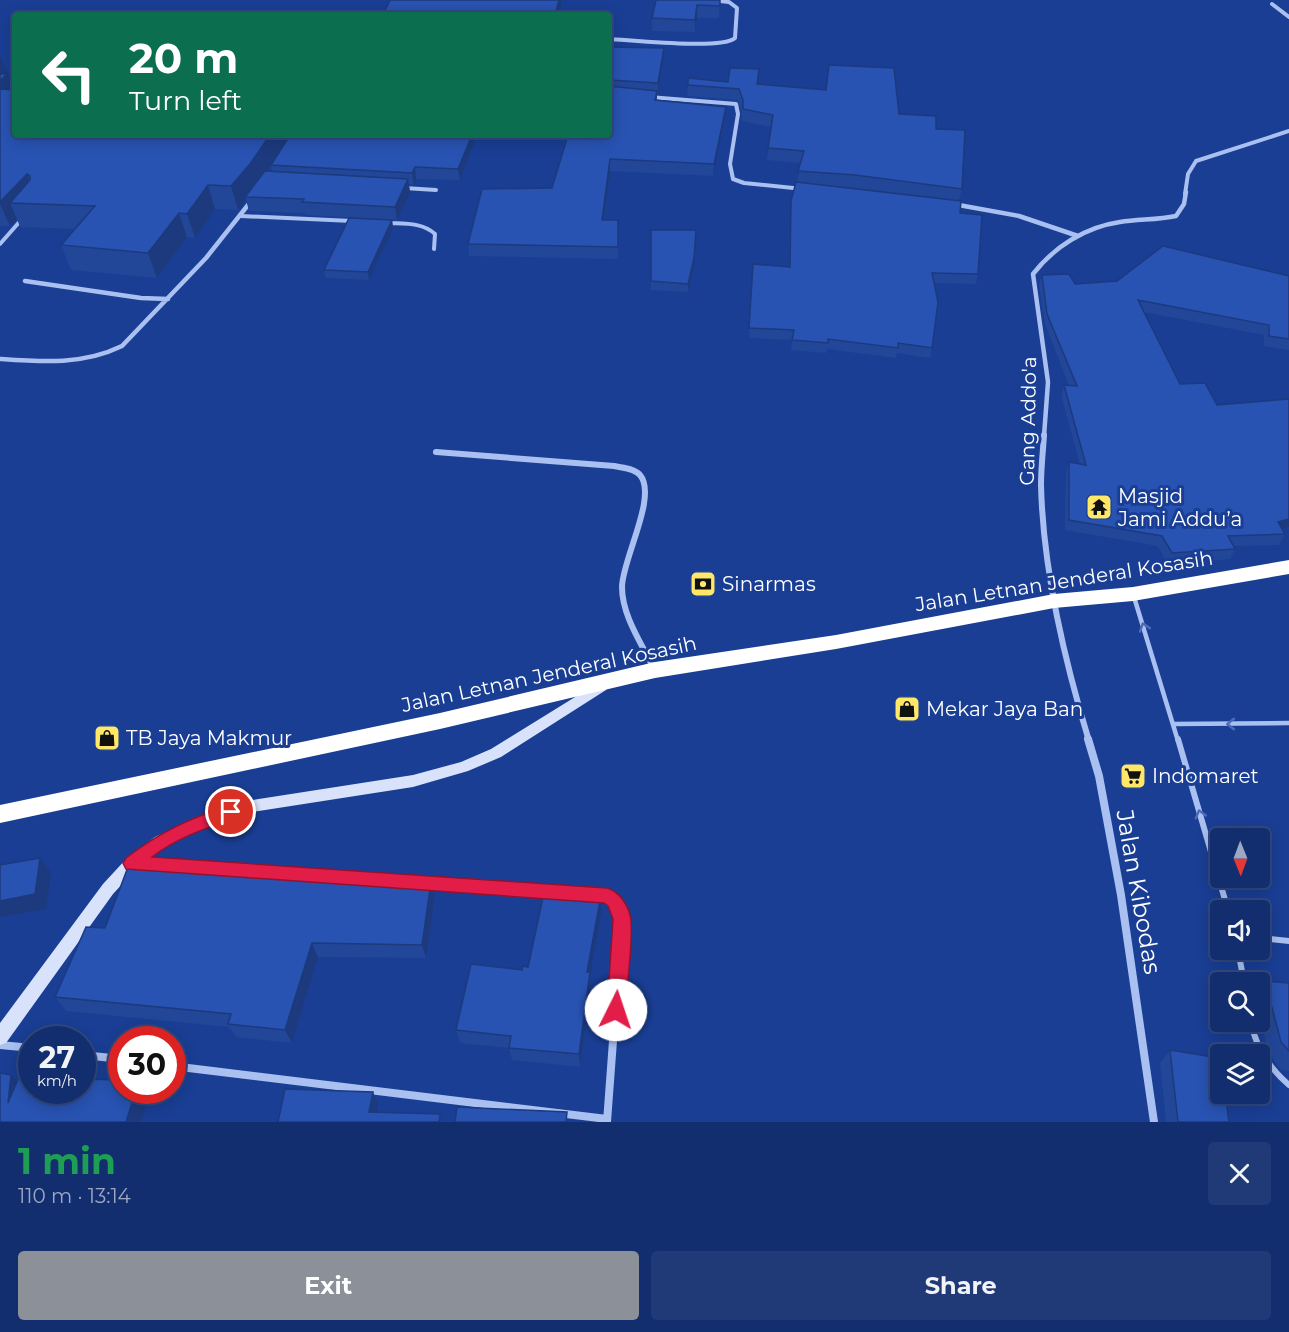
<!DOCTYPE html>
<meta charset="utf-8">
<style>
:root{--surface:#132e6f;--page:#203a77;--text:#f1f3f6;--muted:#9da8c3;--line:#324a82;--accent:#8c9099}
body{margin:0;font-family:Montserrat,sans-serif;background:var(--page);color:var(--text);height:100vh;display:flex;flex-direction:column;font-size:22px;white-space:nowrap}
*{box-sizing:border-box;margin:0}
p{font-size:20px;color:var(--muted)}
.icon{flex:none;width:33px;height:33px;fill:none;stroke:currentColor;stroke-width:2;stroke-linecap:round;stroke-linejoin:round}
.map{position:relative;height:1122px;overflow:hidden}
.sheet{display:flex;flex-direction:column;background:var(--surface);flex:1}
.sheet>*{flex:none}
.guide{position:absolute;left:12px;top:12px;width:600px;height:126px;border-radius:6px;box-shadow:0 3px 15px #0003,0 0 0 2px var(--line);background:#0b6e4f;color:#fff;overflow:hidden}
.needle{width:39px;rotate:179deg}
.tools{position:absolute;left:1210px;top:828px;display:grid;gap:12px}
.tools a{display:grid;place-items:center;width:60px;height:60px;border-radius:6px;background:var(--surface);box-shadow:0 3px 15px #0003,0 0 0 2px var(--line);font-size:30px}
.speed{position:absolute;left:18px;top:1026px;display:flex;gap:12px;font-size:30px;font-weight:700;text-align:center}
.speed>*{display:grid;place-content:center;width:78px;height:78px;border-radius:50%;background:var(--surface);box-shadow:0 3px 15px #0003,0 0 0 2px var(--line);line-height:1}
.speed small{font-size:15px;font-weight:400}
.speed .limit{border:9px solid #d22;background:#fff;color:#111}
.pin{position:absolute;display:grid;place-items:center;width:51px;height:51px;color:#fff;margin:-26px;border:3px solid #fff;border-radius:50%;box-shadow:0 2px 6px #0007}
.me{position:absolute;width:66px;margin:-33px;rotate:4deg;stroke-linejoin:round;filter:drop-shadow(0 0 4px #0008)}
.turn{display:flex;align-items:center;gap:21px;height:126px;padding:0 18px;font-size:27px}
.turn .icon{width:78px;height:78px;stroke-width:2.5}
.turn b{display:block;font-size:42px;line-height:51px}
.round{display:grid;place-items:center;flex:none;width:63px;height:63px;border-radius:6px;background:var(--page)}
.headline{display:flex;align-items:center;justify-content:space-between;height:102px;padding:0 18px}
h1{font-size:36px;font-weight:700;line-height:45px;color:#1e9e55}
.primary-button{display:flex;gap:12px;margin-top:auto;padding:12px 18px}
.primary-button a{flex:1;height:69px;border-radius:6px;background:var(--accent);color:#fff;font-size:24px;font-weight:700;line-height:69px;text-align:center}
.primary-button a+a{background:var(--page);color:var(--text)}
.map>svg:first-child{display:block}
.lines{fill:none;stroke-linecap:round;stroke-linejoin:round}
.lane-far2{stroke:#aac0f0;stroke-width:4}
.lane-far1{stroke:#aac0f0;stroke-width:4.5}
.lane{stroke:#aac0f0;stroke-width:6}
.street-far3{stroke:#aac0f0;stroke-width:4}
.street-far2{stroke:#aac0f0;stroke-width:4.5}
.street-far1{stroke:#aac0f0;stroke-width:6}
.street{stroke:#aac0f0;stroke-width:8}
.secondary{fill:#d8e3fb;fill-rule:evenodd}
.highway{fill:#fff;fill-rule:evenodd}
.wall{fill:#224799;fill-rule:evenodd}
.shaded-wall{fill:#1c3a7d}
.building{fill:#2853b2;stroke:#1c3a7d;stroke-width:1.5}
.oneway{stroke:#4c6cb4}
.route{fill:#e11d48;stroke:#92132f;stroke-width:1.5}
.labels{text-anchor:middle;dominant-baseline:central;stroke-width:6;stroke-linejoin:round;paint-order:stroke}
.street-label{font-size:20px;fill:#fff;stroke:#193e94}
.poi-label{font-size:20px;fill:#fff;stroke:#193e94;text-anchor:start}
.near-street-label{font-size:24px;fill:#fff;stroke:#193e94}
</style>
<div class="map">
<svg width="1289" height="1122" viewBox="0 0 1289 1122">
<rect width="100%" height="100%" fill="#193e94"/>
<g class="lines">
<!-- lane-far2 -->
<path class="lane-far2" d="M241,216L352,221
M387,223C404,224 422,222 435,234L434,249
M0,244L22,219"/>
<!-- lane-far1 -->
<path class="lane-far1" d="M1134,597L1178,741
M1173,724L1289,723"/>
<!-- lane -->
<path class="lane" d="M1178,739L1228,910
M1260,938L1289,941
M1238,950L1244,982
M1251,1022C1256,1048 1269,1068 1289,1085"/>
<!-- street-far3 -->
<path class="street-far3" d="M1272,4L1289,17
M609,39C631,40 722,50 735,38L737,8L729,2L711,0
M649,97L736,104L738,114L730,164L733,179L744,183L803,189
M404,188L436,190
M1185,194L1188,174L1196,161L1289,131"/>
<!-- street-far2 -->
<path class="street-far2" d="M953,204L1019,216L1078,236
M25,281L141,298L168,299
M0,359C43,362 83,365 122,346L206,258L252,200
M1044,436L1048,382L1033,274C1054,247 1085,227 1120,222C1139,219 1157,220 1176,216L1184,204L1186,192"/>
<!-- street-far1 -->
<path class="street-far1" d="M1044,435C1043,451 1041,468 1041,485C1043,571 1064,659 1089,741
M436,452L614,466C622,468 634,468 640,475C658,496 622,560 622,587C622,616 642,644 654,669"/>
<!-- street -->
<path class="street" d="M1088,739L1099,776L1121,895L1154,1122
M238,871L405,881
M424,883L552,890
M571,891C597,893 613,891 622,919L607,1122
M0,1045L32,1048
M82,1055L122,1059
M172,1066L607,1119"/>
<!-- secondary -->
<path class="secondary" d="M601,681L606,682L608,686L606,690L501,757L468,771L413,787L252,812L214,822L165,847L137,868L113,894L6,1043L0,1045V1023L103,884L127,858L155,837L206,813L252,800L413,775L461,762L491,749Z"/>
<!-- highway -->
<path class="highway" d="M1289,560V574L1133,601L1054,608L836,649L655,678L440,729L0,823V805L440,713L655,662L836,635L1054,594L1133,587Z"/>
</g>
<!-- wall -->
<path class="wall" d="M656,0H720L719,18H697L695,32L652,31V18Z
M609,47L664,48L663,59L658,94H657V100L726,107L725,118L713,176L610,171L604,220H618V259L469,256L468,244L552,188L609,135Z
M0,54L13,90L15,135H477L460,180L416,179L414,185L409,184L410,193L397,220L306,215L305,213L249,211L246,200L238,210L215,209L195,238L187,237L157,278L71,270L61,245L75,229L20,227L17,219L10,226H0ZM271,165L272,171H267Z
M728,82L757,84L899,114L936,129L962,189L959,200L960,213L978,274L976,284L934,283L932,348L930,358L897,353L896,358L827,349L826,353L791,350L792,340L749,338L753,264L789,267L791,201L797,182L801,163L767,160L771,127L742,121V112L738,100L687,96L688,85ZM832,186L854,188L906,194Z
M392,220L393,228L369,280L326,278L324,270Z
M651,230L694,266L688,292L651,290Z
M1042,275L1075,284L1289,276V350L1264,346V335L1144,312L1180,384L1217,405L1289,399V527L1282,529L1285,534L1279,545L1233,546L1235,549L1230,559L1167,564L1158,546L1065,530L1066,473L1069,462L1080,464L1061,395L1064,385L1069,386L1045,324L1039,285Z
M241,864L244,872L337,880L431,882L435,896L426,958L318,957L292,1043L236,1037L229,1027L66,1011L55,997L105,928Z
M601,895L602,909L590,975L591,986L580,1067L512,1060L509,1048L460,1043L456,1030L522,970L528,967Z
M1265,981L1289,983V1071L1281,1070L1269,1054L1260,1020V987Z
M1170,1050L1229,1122H1166L1160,1063Z"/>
<!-- shaded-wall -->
<path class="shaded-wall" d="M559,0H562L559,15H555Z
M697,5V18L695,32V20Z
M664,48L663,59L658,94V83Z
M0,54L15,94L0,106Z
M726,107L725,118L713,176L714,164Z
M270,135H291L256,188L245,197L246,200L238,210L231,186Z
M472,135H477L460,180L458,169Z
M610,159V171L602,232V220Z
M415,167L416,179L414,185L412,173Z
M27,174L36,198L10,203L17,219L10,226L0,204V202Z
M408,179L410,193L397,220L395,207Z
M208,185L215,209L195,238L187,214Z
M179,213L187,237L157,278L148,253Z
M392,220L393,228L369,280L368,272Z
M696,230L694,266L688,292V284Z
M1289,519V527L1272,532L1278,522Z
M40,858L51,873L46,909L0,917V901Z
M241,864L248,879L239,871Z
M431,882L435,896L426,958L422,945Z
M601,895L602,909L590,975L591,986L580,1067L579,1054L587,972Z
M312,943L318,957L292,1043L285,1030Z
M11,1075L23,1088L8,1103Z
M136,1090H146L148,1093L145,1109L140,1122H126Z
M373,1092L378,1104L375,1122L369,1112Z"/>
<!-- building -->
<path class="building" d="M390,0H559L555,15H383Z
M656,0H720V6L697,5L695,20L652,18Z
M609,47L664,48L658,83L609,80Z
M829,65L894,68L899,114L936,116V129L965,130L962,189L855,175L798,171L804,151L768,148L773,115L743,109V100L739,89L688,85V78L728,82L730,68L759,69L757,84L826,90Z
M0,74H7L0,81Z
M609,86L657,91L655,100L726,107L714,164L610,159L602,220H618V247L468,244L482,189L552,188L568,135H609Z
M0,89L15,90V135H270L250,164L231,186L208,185L187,214L179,213L148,253L61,245L95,206L10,203L30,180V176L27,174L0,202Z
M290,135H472L458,169L415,167L412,173L271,165Z
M265,171L408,179L395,207L302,202L304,199L245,197Z
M796,182L961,201L960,213L982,215L978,274L932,273L938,302L932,348L898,343V348L828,339V343L792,340L794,330L749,328L753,264L790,267L791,201Z
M349,218L392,220L368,272L324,270Z
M651,230H696L694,258L688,284L651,281Z
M1163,246L1289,276V339L1269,336V325L1138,300L1180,384L1205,383L1217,405L1289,399V519L1278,522L1285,534L1228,536L1235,549L1172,553L1162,536L1069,520V462L1086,465L1064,385L1077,386L1047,314L1042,275L1069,274L1075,284L1117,281Z
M40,858L35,894L0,901V865Z
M131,859L241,864L239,871L337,880L431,882L422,945L312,943L285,1030L228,1024L231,1014L55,997L86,927L105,928Z
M545,888L601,895L587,972H590L579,1054L509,1048L511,1036L456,1030L471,964L522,970L523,966L528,967Z
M1265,981L1289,983V1051L1281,1042Z
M1170,1050L1213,1057L1211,1066L1221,1069V1094H1225L1229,1122H1178Z
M0,1073L11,1075L8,1103L19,1077L32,1079V1090H82V1079L122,1080V1090H136L126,1122H0Z
M285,1089L373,1092L369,1112L440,1114L439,1122H278Z
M457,1107L567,1112L566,1122H455Z"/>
<!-- one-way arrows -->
<defs><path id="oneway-chevron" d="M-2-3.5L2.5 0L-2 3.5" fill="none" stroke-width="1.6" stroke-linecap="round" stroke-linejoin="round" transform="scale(1.5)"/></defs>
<g class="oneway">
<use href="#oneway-chevron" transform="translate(1144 627) rotate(-109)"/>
<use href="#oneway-chevron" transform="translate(1231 724) rotate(180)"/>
<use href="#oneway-chevron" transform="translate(1200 814) rotate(-106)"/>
</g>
<!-- route -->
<path class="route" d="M231,805L237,807L239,812L237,817C207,828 178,837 152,857L607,888C620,892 629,906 631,920C633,944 627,984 625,1010L623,1016L616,1019L610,1016L607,1010L613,919L608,906L604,903L126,869L123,863L126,858C160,832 190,818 231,805Z"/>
<!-- icons -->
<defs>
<g id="temple-square" transform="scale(1.35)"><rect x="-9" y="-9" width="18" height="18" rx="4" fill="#ffe869" stroke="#193e94"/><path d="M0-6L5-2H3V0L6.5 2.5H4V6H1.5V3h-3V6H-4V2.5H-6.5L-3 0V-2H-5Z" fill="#111"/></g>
<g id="bank-square" transform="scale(1.35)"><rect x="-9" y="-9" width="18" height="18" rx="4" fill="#ffe869" stroke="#193e94"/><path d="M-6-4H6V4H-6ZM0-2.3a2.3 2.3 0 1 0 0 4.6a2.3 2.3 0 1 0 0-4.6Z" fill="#111"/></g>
<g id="shop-square" transform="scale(1.35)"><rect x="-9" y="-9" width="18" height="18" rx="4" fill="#ffe869" stroke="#193e94"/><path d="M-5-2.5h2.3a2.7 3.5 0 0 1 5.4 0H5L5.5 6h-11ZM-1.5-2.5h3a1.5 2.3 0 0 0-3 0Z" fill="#111"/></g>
<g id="supermarket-square" transform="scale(1.35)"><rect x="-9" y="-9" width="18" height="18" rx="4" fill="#ffe869" stroke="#193e94"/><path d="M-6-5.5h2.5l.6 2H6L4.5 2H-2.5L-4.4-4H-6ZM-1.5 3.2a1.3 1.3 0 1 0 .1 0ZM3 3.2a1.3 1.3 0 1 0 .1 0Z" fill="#111"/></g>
</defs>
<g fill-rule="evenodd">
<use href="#temple-square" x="1099" y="507"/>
<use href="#bank-square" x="703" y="584"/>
<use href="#shop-square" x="907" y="709"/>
<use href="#shop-square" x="107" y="738"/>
<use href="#supermarket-square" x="1133" y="776"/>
</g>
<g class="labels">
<!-- street labels -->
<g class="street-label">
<text transform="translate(1028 421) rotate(-89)">Gang Addo'a</text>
<text transform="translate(1064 581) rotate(-9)">Jalan Letnan Jenderal Kosasih</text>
<text transform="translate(549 674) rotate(-12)">Jalan Letnan Jenderal Kosasih</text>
</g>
<!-- poi labels -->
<g class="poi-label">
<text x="1118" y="496">Masjid<tspan x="1118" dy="23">Jami Addu’a</tspan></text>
<text x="722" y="584">Sinarmas</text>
<text x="926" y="709">Mekar Jaya Ban</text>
<text x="126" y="738">TB Jaya Makmur</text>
<text x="1152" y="776">Indomaret</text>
</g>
<!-- near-street labels -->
<g class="near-street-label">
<text transform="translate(1139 892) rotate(80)">Jalan Kibodas</text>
</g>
</g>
</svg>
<div class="tools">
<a><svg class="needle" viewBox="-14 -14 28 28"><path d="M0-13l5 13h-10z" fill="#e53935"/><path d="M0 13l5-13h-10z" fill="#9da8c3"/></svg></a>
<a><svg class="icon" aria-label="sound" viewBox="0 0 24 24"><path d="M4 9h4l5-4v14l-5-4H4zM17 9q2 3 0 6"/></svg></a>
<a><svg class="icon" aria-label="search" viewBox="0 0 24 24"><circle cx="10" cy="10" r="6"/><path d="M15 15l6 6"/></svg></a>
<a><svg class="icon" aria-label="layers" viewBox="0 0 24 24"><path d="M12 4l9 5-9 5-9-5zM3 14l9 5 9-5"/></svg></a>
</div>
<div class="speed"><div>27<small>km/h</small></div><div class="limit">30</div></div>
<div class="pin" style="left:231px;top:812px;background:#d93025"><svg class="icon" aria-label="arrive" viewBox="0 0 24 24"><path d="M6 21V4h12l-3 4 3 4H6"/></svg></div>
<svg class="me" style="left:616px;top:1010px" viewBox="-20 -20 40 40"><circle r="19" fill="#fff"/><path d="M0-13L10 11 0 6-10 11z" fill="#e11d48"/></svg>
<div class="guide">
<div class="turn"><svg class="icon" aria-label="left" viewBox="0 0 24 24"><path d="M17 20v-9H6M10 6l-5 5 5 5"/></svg><div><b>20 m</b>Turn left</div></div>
</div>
</div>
<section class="sheet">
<div class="headline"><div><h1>1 min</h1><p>110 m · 13:14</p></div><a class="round"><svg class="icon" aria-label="close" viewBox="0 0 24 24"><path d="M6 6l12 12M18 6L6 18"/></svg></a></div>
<div class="primary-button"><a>Exit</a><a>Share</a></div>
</section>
